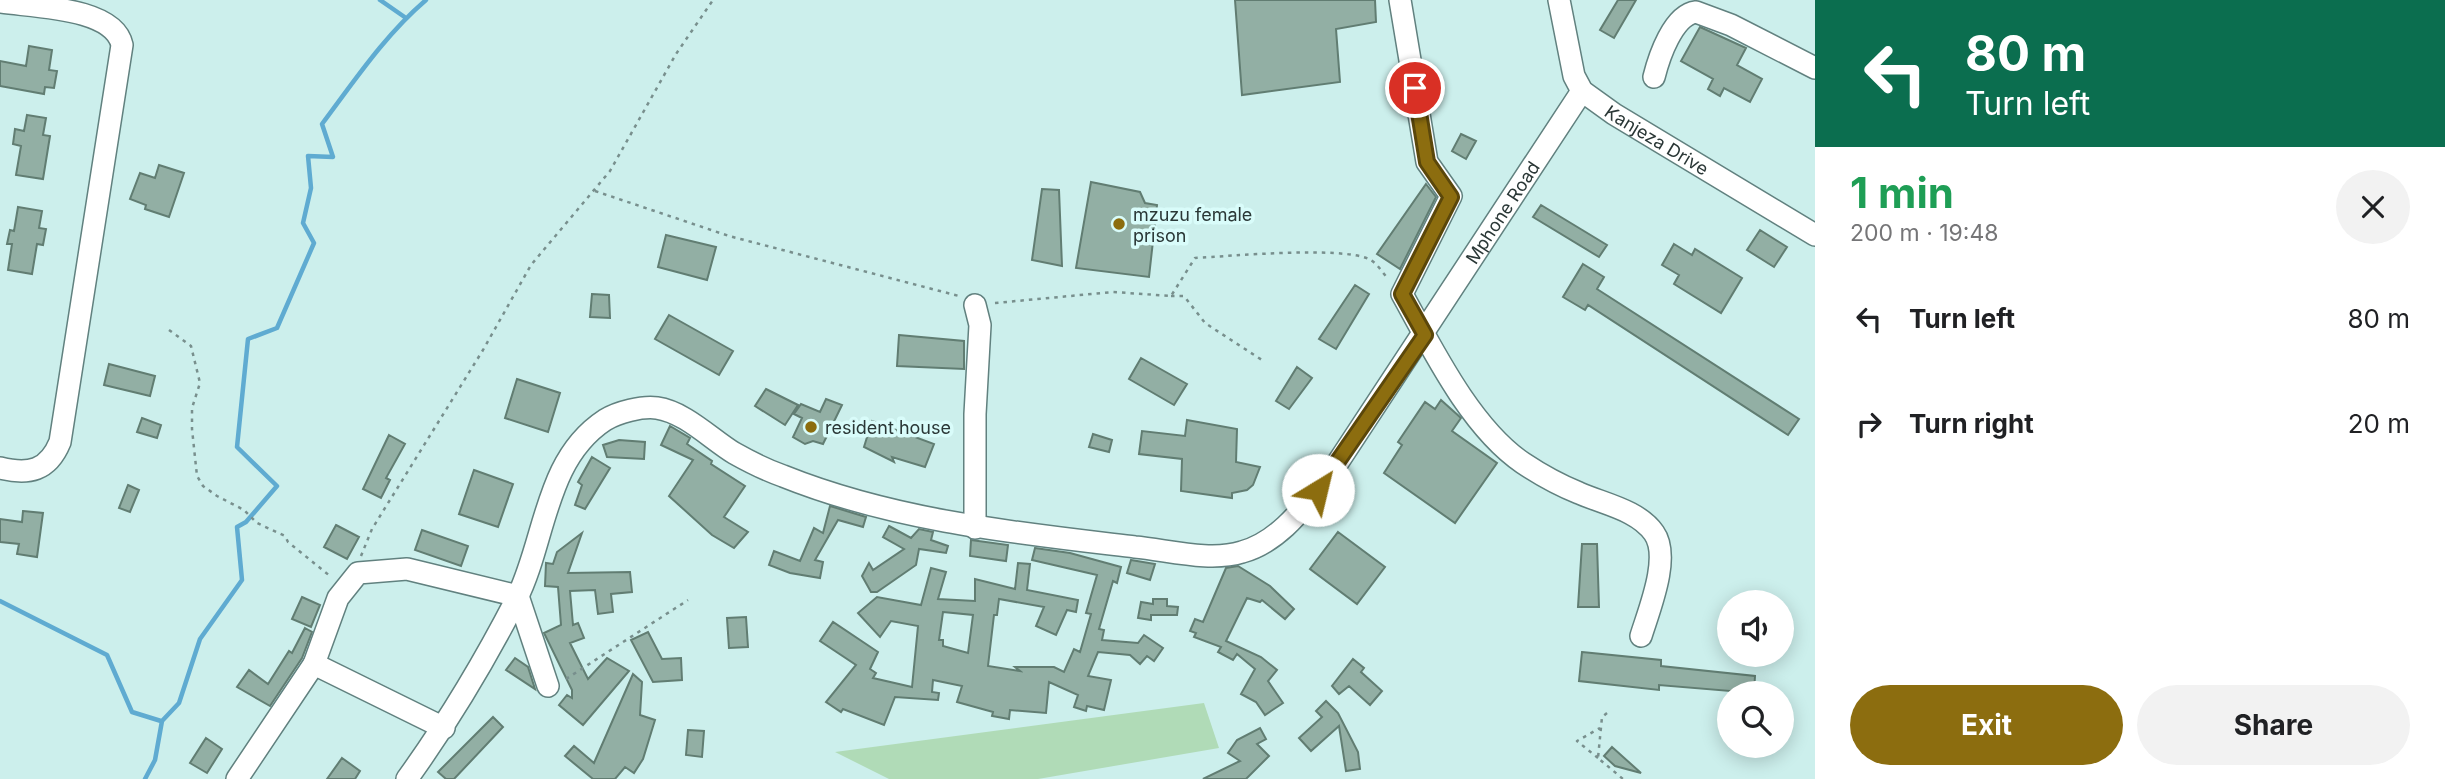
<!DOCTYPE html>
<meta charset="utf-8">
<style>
:root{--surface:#fff;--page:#f2f2f2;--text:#202124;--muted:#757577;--accent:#8c6d0f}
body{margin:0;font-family:Inter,sans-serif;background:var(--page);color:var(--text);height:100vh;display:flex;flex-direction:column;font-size:26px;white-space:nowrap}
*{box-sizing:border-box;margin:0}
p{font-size:23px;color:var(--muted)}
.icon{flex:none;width:38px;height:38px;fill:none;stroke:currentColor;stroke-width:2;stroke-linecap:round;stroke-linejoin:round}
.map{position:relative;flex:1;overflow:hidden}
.sheet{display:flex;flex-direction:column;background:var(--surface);width:630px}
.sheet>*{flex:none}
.guide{background:#0b6e4f;color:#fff;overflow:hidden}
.fabs{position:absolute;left:1717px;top:590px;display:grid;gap:14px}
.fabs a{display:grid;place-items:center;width:77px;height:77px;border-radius:50%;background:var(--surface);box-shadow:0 4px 18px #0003;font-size:35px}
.pin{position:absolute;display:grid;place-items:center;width:60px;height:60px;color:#fff;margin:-30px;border:4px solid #fff;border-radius:50%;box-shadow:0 2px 7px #0007}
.me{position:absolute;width:77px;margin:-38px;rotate:36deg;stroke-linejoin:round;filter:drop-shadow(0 0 5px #0008)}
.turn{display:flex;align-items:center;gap:24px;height:147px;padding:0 35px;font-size:32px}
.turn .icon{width:91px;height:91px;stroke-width:2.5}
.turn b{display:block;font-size:49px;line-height:60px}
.round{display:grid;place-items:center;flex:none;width:74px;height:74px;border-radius:37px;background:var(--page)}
.head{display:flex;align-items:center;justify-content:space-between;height:119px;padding:0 35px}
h1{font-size:42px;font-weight:700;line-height:52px;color:#1e9e55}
.primary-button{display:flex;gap:14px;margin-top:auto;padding:14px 35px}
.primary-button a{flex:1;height:80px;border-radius:42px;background:var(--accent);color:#fff;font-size:28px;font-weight:700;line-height:80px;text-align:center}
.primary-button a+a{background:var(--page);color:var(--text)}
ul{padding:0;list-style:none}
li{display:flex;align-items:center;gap:21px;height:105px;padding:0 35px}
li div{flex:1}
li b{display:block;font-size:26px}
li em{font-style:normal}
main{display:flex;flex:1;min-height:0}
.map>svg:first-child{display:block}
.green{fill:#b0dbb7}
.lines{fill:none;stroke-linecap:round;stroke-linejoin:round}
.stream{stroke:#5fabd1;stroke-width:4.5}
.building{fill:#92afa4;stroke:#617d72;stroke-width:2;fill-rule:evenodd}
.minor-casing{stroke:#61817f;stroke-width:24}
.path{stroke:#788f8d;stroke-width:2.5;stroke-dasharray:3.5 5;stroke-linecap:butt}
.minor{stroke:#fff;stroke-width:21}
.route-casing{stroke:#5b470a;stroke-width:18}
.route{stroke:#8c6d0f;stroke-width:12}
.poi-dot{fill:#8c6d0f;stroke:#d9fcfa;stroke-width:2.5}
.labels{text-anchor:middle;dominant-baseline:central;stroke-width:7;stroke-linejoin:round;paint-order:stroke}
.street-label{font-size:18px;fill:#2a3736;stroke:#d9fcfa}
.poi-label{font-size:18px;fill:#2a3736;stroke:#d9fcfa;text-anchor:start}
</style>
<main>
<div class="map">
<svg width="1815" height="779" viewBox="0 0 1815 779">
<rect width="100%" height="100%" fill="#ccefec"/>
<!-- green -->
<path class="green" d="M1204,703L1219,748L1038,779H889L835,752Z"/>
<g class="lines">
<!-- stream -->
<path class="stream" d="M380,0L406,18
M0,601L107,655L132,712L161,721
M145,779L155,760L162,721L179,703L200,639L242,580L237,527L246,522L277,486L237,447L248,339L277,328L314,243L303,223L311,188L308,156L333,157L322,124C355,80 385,35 426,0"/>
</g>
<!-- building -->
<path class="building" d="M1235,0H1375L1376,22L1336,29L1340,82L1242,95Z
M1618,0H1636L1614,38L1600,30Z
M1700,27L1746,48L1737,65L1762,79L1750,102L1724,88L1720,96L1708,89L1713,79L1681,61Z
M29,46L52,50L49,70L57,71L54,88L45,87L44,94L0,86V61L26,66Z
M27,115L46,118L43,135L50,136L43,179L16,175L21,146L13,144L15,129L24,131Z
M1461,134L1476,141L1466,159L1452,151Z
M159,165L184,173L169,217L145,209L146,205L130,199L140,173L155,178Z
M1091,182L1140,192L1145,203L1157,205L1149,277L1076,268Z
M1426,184L1436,197L1400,269L1377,254Z
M1042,189L1059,190L1062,266L1032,260Z
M1541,205L1607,245L1599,257L1533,217Z
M18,207L42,211L39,228L46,229L43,245L37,244L32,274L8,270L12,244H7L10,230L14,231Z
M1760,230L1787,247L1774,267L1747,250Z
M666,235L716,247L707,280L658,267Z
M1674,244L1692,255L1695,249L1742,278L1721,313L1674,284L1679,275L1662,265Z
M1583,264L1604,277L1597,289L1799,419L1788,435L1588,305L1585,310L1563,297Z
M1355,285L1369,294L1336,349L1319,339Z
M592,294L609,295L610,318L590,317Z
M669,315L733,351L719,375L655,339Z
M899,335L964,341V369L897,366Z
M1141,358L1187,384L1174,405L1129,379Z
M109,364L155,376L150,396L104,385Z
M1297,367L1312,378L1289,409L1276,401Z
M517,379L560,393L548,432L505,418Z
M766,389L798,405L785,425L755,406Z
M826,399L842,405L823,444L813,441L805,444L793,437L802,418L794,414L801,404L820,412Z
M1441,400L1461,418L1452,431L1497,463L1455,523L1384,473L1402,445L1398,442L1425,402L1435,409Z
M142,418L161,425L157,438L137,432Z
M1187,420L1237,429L1236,462L1260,467L1253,485L1247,490L1232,493V498L1181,491L1182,459L1139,454L1142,431L1185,436Z
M872,421L934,444L925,467L892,457L894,462L864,447Z
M670,426L690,438L687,444L712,461L711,464L745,486L724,517L748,532L734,548L712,535L669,496L693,460L661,445Z
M1093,434L1112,440L1109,452L1089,447Z
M389,435L405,444L386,478L390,480L381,498L363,489Z
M619,440L645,442L644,459L607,457L603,445Z
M592,457L610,468L585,509L575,505L582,485L578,482Z
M474,470L513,484L498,527L459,514Z
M128,485L139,490L130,512L119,508Z
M830,506L866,517L863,527L838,520L815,560L823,562L820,578L790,573L769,565L774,551L800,561L814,528L823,533Z
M23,511L43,513L37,557L17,554L19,544L0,542V519L22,522Z
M336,525L359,537L347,559L324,547Z
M889,526L911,538L919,529L933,532L931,540L948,546L946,553L919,549L916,565L877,592H871L862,576L869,563L873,570L904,549L883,537Z
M422,530L468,546L461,566L415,550Z
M1338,532L1385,567L1357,604L1310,569Z
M582,533L568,573L630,572L632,592L611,594L613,612L598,614L595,590L570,591L573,625L578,623L584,638L570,643L588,679L607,658L629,671L583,725L559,705L567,695L572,698V690L544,633L561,625L558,587L545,586L546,563L553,564L557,552Z
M971,540L1008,545L1006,561L970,556Z
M1582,544H1597L1599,607H1578Z
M1035,548L1070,553L1121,567L1117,583L1113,581L1099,629L1104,630L1102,640L1138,643L1144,635L1163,648L1154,661L1147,656L1140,664L1130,655L1098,652L1088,676L1111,680L1104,710L1087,706L1086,711L1074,707L1078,695L1049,682L1046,713L1010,710L1009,719L992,716L993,712L957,702L962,686L933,680L932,692L939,693L938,700L895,697L884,725L843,709L841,712L826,702L856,665L820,641L833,622L878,652L870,669L876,673L873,678L912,687L918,626L891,621L880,637L858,613L877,597L921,605L931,568L946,572L938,599L975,601V579L1015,589L1018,563L1030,564L1027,590L1078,600L1076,612L1067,610L1056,635L1036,626L1044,607L999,599L997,615H994L988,666L1020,671L1015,667H1054L1064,672L1074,649L1080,652L1091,614L1086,613L1097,575L1032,560ZM943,612L973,615L968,653L943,646V640H939Z
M1131,560L1155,564L1150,580L1127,573Z
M1238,566L1270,586L1294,609L1285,619L1262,600L1260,602L1247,598L1226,641L1261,657L1277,670L1268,681L1283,703L1265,715L1256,702L1241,694L1255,669L1237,654L1233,660L1218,652L1221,647L1194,637L1196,633L1190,631L1195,619L1203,622L1226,568Z
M302,597L320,605L311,627L292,619Z
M1153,599H1167V606L1178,607L1177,615H1151V620L1138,618L1141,602L1153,604Z
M746,617L748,647L729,648L727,618Z
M305,628L312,632L302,658L270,706L237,687L249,670L268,684L289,651L292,653Z
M648,632L662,659L681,658L682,680L653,682L631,640Z
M1582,652L1661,660V666L1755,676L1754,693L1659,685V690L1579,681Z
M515,658L528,667L535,689L506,670Z
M1353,659L1364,668L1361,672L1382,691L1370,705L1349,686L1339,694L1332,686Z
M633,674L642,682L640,715L655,720L643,759L634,773L625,767L615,779H593L565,756L574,746L594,763Z
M1326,701L1338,713L1358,752L1360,769L1346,771L1339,726L1311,751L1299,738L1322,717L1316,711Z
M493,717L503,727L454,779H446L438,772Z
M1260,728L1266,739L1257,744L1269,756L1246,779H1203L1240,761L1228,753L1237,740Z
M688,730L704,731L702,757L686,755Z
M206,738L222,749L207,773L190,763Z
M1612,747L1641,773L1615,766L1604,756Z
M342,758L360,771L355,779H327Z"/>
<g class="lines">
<!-- minor casing -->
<g class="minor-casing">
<g id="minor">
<path d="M1400,0L1427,162L1451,196L1402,294C1432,348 1470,427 1523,463C1541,475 1559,485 1579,493C1604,504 1638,510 1654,533C1671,557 1649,610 1641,636"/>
<path id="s1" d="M1559,0L1574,76L1582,91L1614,114L1815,235"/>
<path d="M0,2C33,7 114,7 122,45L60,442C48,471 29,475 0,468"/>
<path d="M1654,77C1659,57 1673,15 1696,12L1731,25L1815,68"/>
<path d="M975,305L980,325L975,414V528"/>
<path d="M518,596L548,686"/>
<path d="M314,664L444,728"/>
<path d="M237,779L314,664L338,598L358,573L407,569L518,596"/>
<path id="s2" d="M407,779C448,722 484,662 516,600C546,541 544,460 605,420C618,412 642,406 657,408C685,412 711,439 734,453C750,462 766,470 783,476C895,521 1016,533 1135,547C1168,550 1210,562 1242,552C1279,542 1304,507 1327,479L1582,91"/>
</g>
</g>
<!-- path -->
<path class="path" d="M595,191L729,236L959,296
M1171,296H1184L1205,323L1265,362
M995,303L1113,292L1171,296L1195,258C1231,256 1340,246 1369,259C1376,262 1383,273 1388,279
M169,330L191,346L200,383L192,408V429L197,476L203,486L217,496L244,510L257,523L285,536L288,542L330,576
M361,556L372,529L483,350L531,265L610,171L676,54L713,0
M566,679L688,600
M1607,713L1602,717L1598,758L1623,779
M1598,758L1577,741L1600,728"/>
<!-- minor -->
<use href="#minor" class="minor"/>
</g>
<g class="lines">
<!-- route casing -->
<g class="route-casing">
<path id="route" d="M1318,490L1425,335L1402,294L1451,197L1427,162L1415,88"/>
</g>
<!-- route -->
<use href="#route" class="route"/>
</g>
<!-- markers -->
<g class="poi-dot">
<circle cx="1119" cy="224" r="7"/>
<circle cx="811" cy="427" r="7"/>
</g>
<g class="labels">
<!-- street labels -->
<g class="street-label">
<text stroke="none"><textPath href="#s1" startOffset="184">Kanjeza Drive</textPath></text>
<text stroke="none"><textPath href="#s2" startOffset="1514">Mphone Road</textPath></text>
</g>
<!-- poi labels -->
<g class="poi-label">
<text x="1133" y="214">mzuzu female<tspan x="1133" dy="21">prison</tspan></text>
<text x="825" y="427">resident house</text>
</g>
</g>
</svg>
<div class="fabs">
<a><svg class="icon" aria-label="sound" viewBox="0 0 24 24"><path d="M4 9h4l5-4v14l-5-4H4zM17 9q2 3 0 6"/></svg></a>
<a><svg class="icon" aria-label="search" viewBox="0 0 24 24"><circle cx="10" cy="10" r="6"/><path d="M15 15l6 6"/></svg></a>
</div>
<div class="pin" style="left:1415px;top:88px;background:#d93025"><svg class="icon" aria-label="arrive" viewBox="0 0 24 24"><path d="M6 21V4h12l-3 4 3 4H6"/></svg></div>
<svg class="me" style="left:1318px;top:490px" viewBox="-20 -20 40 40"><circle r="19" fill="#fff"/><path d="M0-13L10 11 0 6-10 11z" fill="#8c6d0f"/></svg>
</div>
<section class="sheet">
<div class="guide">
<div class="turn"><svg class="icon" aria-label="left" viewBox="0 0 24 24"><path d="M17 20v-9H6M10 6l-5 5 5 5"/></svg><div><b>80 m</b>Turn left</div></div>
</div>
<div class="head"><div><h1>1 min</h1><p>200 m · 19:48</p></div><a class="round"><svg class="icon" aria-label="close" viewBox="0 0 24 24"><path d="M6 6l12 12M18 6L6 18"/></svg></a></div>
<ul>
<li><svg class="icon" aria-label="left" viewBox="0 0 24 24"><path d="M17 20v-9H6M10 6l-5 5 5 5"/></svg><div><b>Turn left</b></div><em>80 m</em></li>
<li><svg class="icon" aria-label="right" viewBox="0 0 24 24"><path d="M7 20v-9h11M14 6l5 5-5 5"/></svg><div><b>Turn right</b></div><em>20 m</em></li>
</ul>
<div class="primary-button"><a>Exit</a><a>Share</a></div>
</section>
</main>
